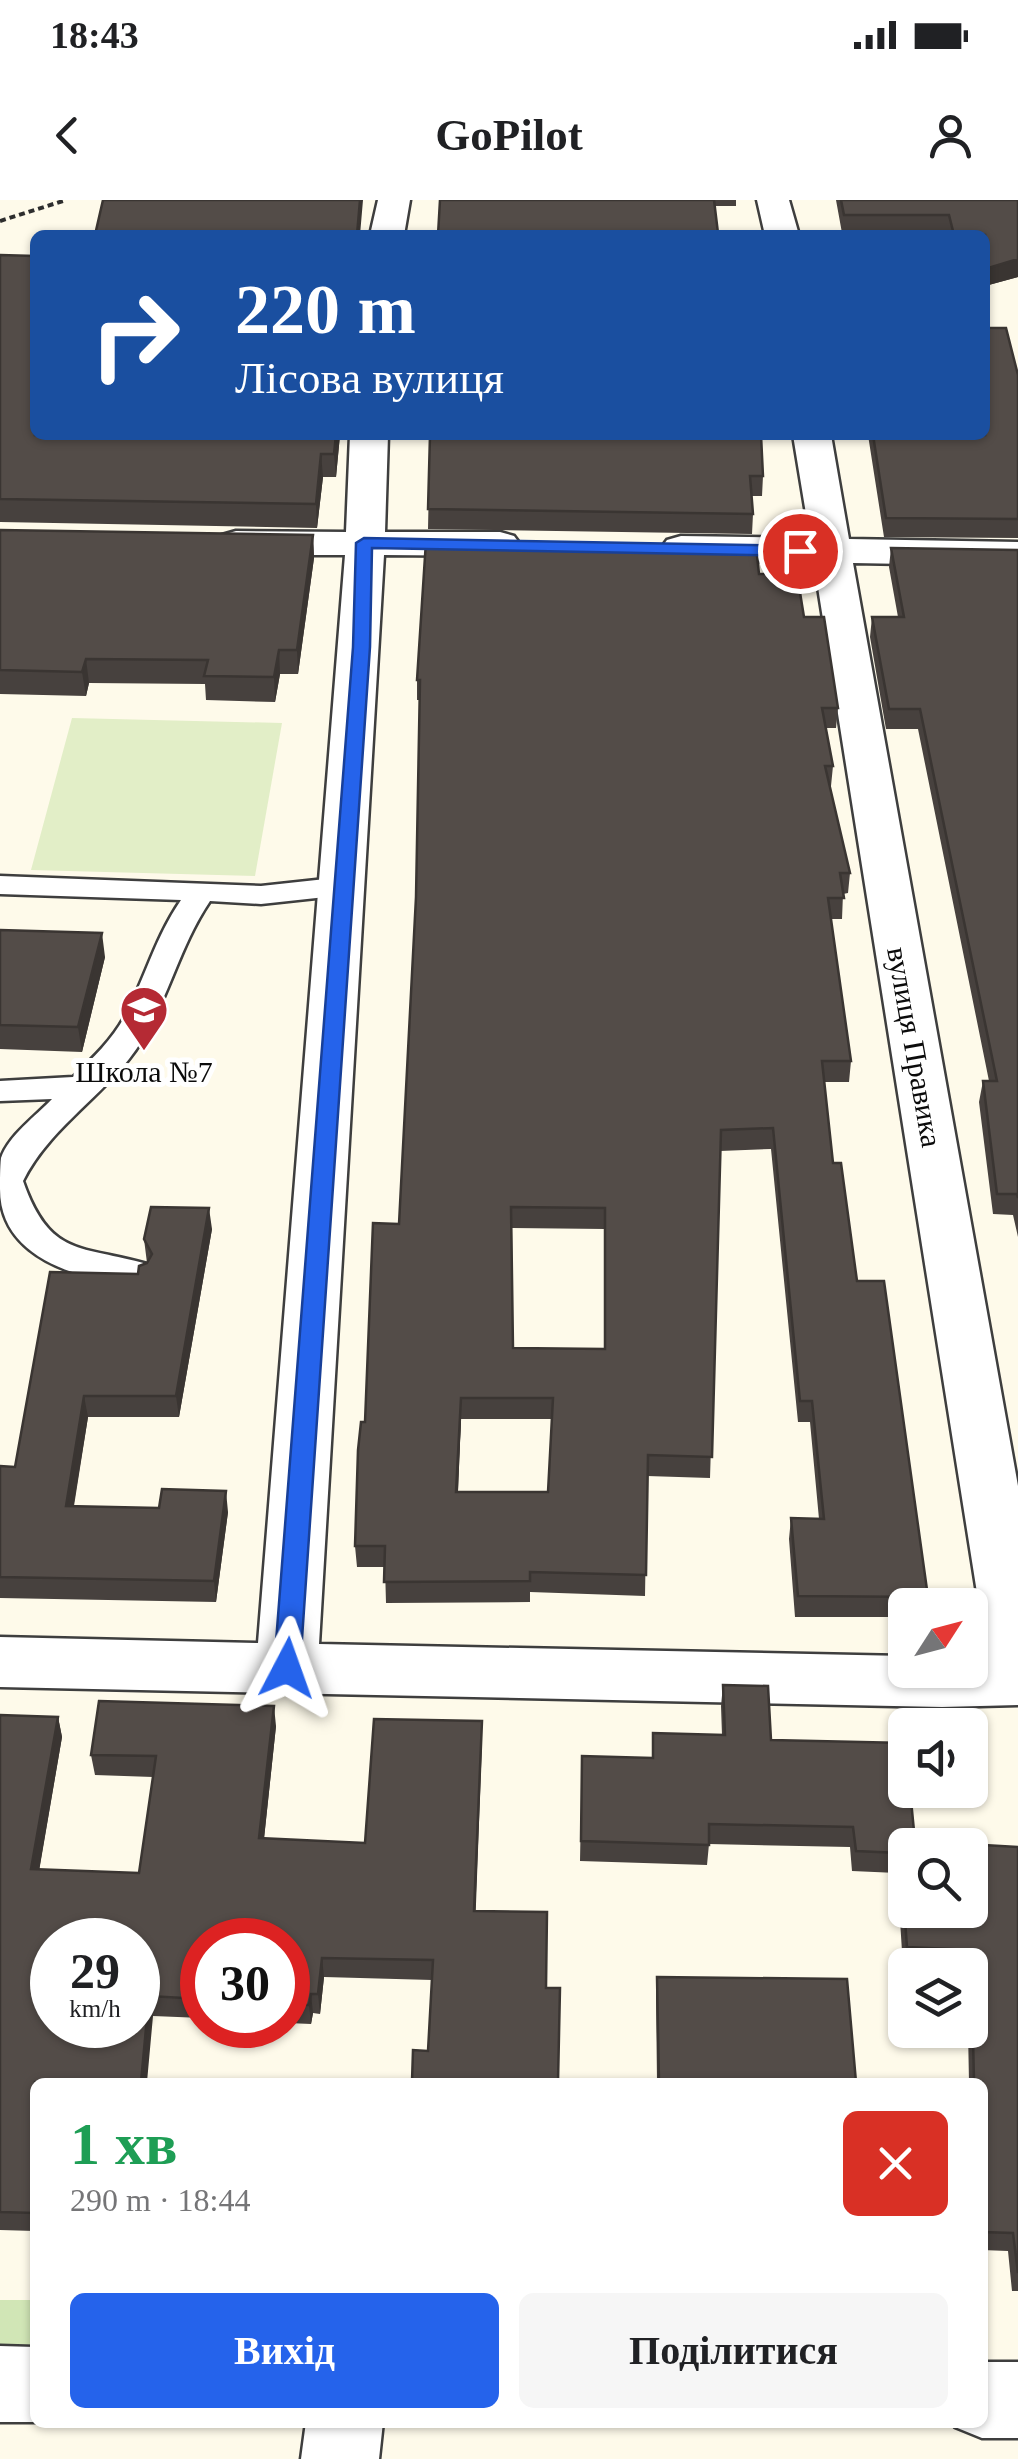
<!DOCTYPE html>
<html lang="uk">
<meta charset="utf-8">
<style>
:root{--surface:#fff;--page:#f6f6f6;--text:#202124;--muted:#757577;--accent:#2563eb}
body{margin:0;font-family:Georgia,serif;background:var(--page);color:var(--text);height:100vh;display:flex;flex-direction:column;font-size:38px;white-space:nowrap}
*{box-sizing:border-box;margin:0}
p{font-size:32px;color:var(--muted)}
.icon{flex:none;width:55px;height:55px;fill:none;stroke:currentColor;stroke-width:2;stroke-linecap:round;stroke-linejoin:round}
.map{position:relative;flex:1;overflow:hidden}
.drawer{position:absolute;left:30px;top:1878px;width:958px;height:350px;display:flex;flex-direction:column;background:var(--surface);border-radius:15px;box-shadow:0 2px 8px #0004}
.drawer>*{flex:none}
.banner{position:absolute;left:30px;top:30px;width:960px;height:210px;border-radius:15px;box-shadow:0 2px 8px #0004;background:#1a4fa0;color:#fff;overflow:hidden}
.needle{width:65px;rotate:54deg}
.buttons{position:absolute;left:888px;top:1388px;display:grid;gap:20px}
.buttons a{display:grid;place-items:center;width:100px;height:100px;border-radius:15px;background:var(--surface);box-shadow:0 2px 8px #0004;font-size:50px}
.speed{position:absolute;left:30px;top:1718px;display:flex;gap:20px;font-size:50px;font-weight:700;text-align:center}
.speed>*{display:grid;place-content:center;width:130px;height:130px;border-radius:50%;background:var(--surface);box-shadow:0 2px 8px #0004;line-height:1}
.speed small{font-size:25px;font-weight:400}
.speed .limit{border:15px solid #d22;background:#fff;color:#111}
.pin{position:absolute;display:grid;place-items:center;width:85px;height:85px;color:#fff;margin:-42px;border:5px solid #fff;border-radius:50%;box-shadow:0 2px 10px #0007}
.me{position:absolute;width:110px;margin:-55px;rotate:4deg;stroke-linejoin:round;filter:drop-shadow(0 0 8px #0008)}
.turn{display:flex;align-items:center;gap:35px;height:210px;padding:0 40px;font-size:45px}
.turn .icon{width:130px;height:130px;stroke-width:2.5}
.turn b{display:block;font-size:70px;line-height:85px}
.round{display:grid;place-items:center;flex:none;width:105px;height:105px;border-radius:15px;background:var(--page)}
.summary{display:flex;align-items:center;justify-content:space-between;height:170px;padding:0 40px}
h1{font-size:60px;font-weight:700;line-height:75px;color:#1e9e55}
.button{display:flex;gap:20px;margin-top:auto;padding:20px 40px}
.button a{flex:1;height:115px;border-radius:15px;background:var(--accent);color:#fff;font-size:40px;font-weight:700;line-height:115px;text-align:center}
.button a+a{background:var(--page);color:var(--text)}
.status{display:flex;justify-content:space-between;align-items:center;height:70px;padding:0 50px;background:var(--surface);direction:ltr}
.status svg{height:28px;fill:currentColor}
header{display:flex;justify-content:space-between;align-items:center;height:130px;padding:0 40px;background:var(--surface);font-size:45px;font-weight:700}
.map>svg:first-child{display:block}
.green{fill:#d1e6b6}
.pitch{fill:#e2eec7}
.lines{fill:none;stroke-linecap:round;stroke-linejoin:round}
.service-casing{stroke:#3e3e3e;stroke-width:5}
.minor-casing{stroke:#3e3e3e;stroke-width:5}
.tertiary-casing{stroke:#3e3e3e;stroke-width:5}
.path{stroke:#2d2d2d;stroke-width:4;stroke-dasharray:6 4;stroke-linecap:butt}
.service{fill:#fff;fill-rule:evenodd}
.minor{fill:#fff;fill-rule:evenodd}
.tertiary{fill:#fff;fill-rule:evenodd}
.wall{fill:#47413e;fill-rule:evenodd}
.shaded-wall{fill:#3a3532}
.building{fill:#534c48;stroke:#3a3532;stroke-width:2.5;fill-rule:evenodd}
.route{fill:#2563eb;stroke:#184099;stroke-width:2.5}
.labels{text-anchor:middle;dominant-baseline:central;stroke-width:10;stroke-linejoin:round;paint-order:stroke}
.street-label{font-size:30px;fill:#0b0b0b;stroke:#fff}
.poi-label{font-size:30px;fill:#0b0b0b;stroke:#fff}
</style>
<div class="status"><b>18:43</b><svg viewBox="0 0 49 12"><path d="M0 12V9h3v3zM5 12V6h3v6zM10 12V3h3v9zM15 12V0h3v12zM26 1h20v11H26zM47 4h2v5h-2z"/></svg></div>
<header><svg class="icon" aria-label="back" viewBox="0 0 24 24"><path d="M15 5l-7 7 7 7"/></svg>GoPilot<svg class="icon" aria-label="person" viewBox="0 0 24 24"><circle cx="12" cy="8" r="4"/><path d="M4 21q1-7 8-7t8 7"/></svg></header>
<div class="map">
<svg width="1018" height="2259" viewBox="0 0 1018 2259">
<rect width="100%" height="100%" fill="#fefaea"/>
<!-- green -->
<path class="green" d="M0,2100H35V2145L0,2144Z"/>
<!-- pitch -->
<path class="pitch" d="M72,518L282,523L255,676L31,670Z"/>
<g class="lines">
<!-- service casing -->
<g class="service-casing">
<path id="service" d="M0,676L261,686L344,677L354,680L359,686L354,692L344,695L261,704L210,701C176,751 166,812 129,859C95,902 48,931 23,981C50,1058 81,1045 147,1064L152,1073L147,1082C129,1087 111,1083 93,1078C47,1067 0,1043 0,989C0,980 0,967 1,958C9,935 36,916 52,899L0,901V881L73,877C93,858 112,840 125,816C146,776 155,738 181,700L0,694Z"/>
</g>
<!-- minor casing -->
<g class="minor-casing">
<path id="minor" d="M378,0H410L404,35H370Z
M757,0H789L799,35H765Z
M350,235H388L385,332H500L514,336L520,344L514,352L500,356L384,355L319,1444L905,1456V1470H970V1456H987L814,362L681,360L667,356L661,348L667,340L681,336L810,338L793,235H831L849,339L1018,342V366L853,363L1018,1286V1505L942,1507L0,1487V1437L258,1443L345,355H236L222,351L216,343L222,335L236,331L346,332Z
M306,2222H383L379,2259H301Z"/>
</g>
<!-- tertiary casing -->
<g class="tertiary-casing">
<path id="tertiary" d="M0,2146L35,2147L36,2222H0Z
M982,2162H1018V2238H982L955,2227L953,2222H982Z"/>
</g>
<!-- path -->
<path class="path" d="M0,21L66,0"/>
<!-- service -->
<use href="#service" class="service"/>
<!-- minor -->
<use href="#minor" class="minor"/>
<!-- tertiary -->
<use href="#tertiary" class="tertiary"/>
</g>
<!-- wall -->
<path class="wall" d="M440,0H736V6H715L718,35H438Z
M836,0H1018V77L985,86V35H948L947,32L842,33Z
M0,55L35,235H340L336,277H323L317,328L0,322Z
M1018,175V338L884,337L868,235H985Z
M430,235L763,276L762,296H752L753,314L752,334L428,329Z
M0,330L313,335L314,358L298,474H280L275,502L206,500L205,484L89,483L86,496L0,494Z
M891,348L1018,350V1037L1013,1015L993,1014L979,902L983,881H989L918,529H886L870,437L872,417H898L889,367Z
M759,374L804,417L838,508L836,528H826L833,566L831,586H830L850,673L848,693L843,694L842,719H831L851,861L849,882H824L833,963L857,1081L928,1397L926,1405H905V1417H795L789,1339L791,1318L819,1319L810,1222H798L771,949L720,951L710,1278L647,1276L645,1396L530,1392V1402L386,1403L385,1367H357L355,1346L365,1222L399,1024L416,697L420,500H417V480ZM512,1028L605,1029L604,1149L513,1148ZM461,1219H552L548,1292H458Z
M0,730L105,757L82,852L0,849Z
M212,1029L179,1217H88L74,1306L228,1312L216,1402L0,1398V1266L15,1267L138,1074L147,1063L144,1039Z
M723,1485L771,1540L915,1641L1018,1647V2091H1012L1008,2051L982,2050V1882H969L968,1830H970V1765H905V1767H903L897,1673L852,1671L850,1647L709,1644L707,1665L580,1661L582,1556L652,1558L653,1533L722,1535L721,1506Z
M0,1515L58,1517L62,1537L39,1670L139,1673L153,1577L95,1575L91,1555L276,1526L264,1638L365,1643L482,1521L475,1711L428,1851L432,1780L324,1777L320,1814L313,1813L311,1824L288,1823V1740H202V1818L153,1816L35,1882V2031L0,2030Z
M657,1777L856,1882H870H657L656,1796Z"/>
<!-- shaded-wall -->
<path class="shaded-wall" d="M360,0H363L360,35H357Z
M1018,59V77L985,86V69Z
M336,235H340L336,277L334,254Z
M321,254L323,277L317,328L316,304Z
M313,335L314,358L298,474L297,450Z
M279,450L280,474L275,502L274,477Z
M86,459L89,483L86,496L82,472Z
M102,733L105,757L82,852L78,827Z
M209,1008L212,1029L179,1217L176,1196Z
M84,1196L88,1217L70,1327L66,1306Z
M461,1198V1219L457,1313L456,1292Z
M226,1291L228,1312L216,1402L214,1381Z
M274,1506L276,1526L262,1658L259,1638Z
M58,1517L62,1537L36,1689L31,1669Z
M482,1521V1542L475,1731L474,1711Z
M322,1758L324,1777L320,1814L318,1794Z
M311,1794L313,1813L311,1824L309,1805Z
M149,1796L153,1816L147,1882H141Z"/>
<!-- building -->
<path class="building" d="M103,0H360L357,35H95Z
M440,0H714L718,33H707V35H438Z
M841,0H1018V59L985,69V35H954L949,15H844Z
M0,55L35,56V235H336L334,254H321L316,304L0,299Z
M985,128H1006L1018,175V319L886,318L873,235H985Z
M430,235H761L763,276H750L753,314L428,309Z
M0,330L313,335L297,450H279L274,477L204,476L208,460L86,459L82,472L0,470Z
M426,341L756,346L759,374H797L804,417H824L838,508H822L833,566H825L850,673H840L844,698H828L851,861H822L833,963H841L857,1081H884L928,1397L798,1396L791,1318L824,1319L812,1201H800L773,928L721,930L712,1257L648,1255L646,1375L530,1372V1381L384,1382L385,1346H355L358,1250L361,1222H365L373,1023L399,1024L416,697L420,480H417ZM511,1007L605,1008V1149L513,1148ZM461,1198H553L548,1292H456Z
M891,348L1018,350V998L1017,994H997L983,881H997L920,509H889L872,417H904Z
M0,730L102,733L78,827L0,825Z
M151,1007L209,1008L176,1196H84L66,1306L159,1308L162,1289L226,1291L214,1381L0,1377V1266L15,1267L50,1072L138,1074L139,1066L147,1063L152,1054L144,1039Z
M723,1485L768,1486L771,1540L905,1543V1590H910L915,1641L1018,1647V2073L1013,2033L982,2032V1882H974L971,1750L907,1747L900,1653L856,1651L853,1627L709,1624V1645L581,1641L582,1556L653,1558V1533L725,1535ZM905,1645H970V1710H905Z
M99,1501L274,1506L259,1638L365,1643L374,1519L482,1521L474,1711L547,1712L546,1788H560L558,1882H412L413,1850L428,1851L433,1760L322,1758L318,1794H311L309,1805L288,1804V1740H202V1799L149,1796L141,1882H35V2013L0,2012V1515L58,1517L31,1669L139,1673L156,1556L91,1555ZM52,1740H138V1825H52Z
M657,1777L847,1779L856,1882H870H659Z"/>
<!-- route -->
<path class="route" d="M364,338L800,346L808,351L800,356L372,348L370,447L300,1468L296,1475L287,1478L278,1475L274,1468L353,447L356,343Z"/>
<!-- icons -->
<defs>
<g id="school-pin" transform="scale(2.5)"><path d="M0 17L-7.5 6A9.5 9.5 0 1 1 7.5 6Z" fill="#b52a34" stroke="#fff"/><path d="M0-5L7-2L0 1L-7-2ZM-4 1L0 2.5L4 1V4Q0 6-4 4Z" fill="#fff"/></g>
</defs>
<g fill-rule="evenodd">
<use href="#school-pin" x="144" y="810"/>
</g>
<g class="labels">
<!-- street labels -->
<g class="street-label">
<text transform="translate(915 847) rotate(80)">вулиця Правика</text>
</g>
<!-- poi labels -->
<g class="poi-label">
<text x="144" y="871">Школа №7</text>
</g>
</g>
</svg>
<div class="buttons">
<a><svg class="needle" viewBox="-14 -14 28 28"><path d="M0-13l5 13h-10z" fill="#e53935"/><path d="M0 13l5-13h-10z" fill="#757577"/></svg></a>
<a><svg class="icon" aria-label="sound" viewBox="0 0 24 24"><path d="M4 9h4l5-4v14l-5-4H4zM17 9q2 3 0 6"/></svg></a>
<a><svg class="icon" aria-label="search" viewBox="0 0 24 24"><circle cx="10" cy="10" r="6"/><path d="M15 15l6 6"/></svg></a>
<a><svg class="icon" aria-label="layers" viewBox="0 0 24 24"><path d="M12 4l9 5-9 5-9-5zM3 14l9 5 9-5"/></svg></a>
</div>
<div class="speed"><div>29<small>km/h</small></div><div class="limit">30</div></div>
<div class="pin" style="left:800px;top:351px;background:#d93025"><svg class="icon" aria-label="arrive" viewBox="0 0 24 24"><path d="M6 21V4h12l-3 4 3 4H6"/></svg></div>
<svg class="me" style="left:287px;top:1468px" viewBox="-20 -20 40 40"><path d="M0-17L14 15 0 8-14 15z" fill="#2563eb" stroke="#fff" stroke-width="4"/></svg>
<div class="banner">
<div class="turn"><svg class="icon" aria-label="right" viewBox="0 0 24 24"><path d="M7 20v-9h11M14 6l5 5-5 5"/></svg><div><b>220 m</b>Лісова вулиця</div></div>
</div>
<section class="drawer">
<div class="summary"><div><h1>1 хв</h1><p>290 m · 18:44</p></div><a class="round" style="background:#d93025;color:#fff"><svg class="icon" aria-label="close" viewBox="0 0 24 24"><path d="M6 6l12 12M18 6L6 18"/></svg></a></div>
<div class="button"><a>Вихід</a><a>Поділитися</a></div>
</section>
</div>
